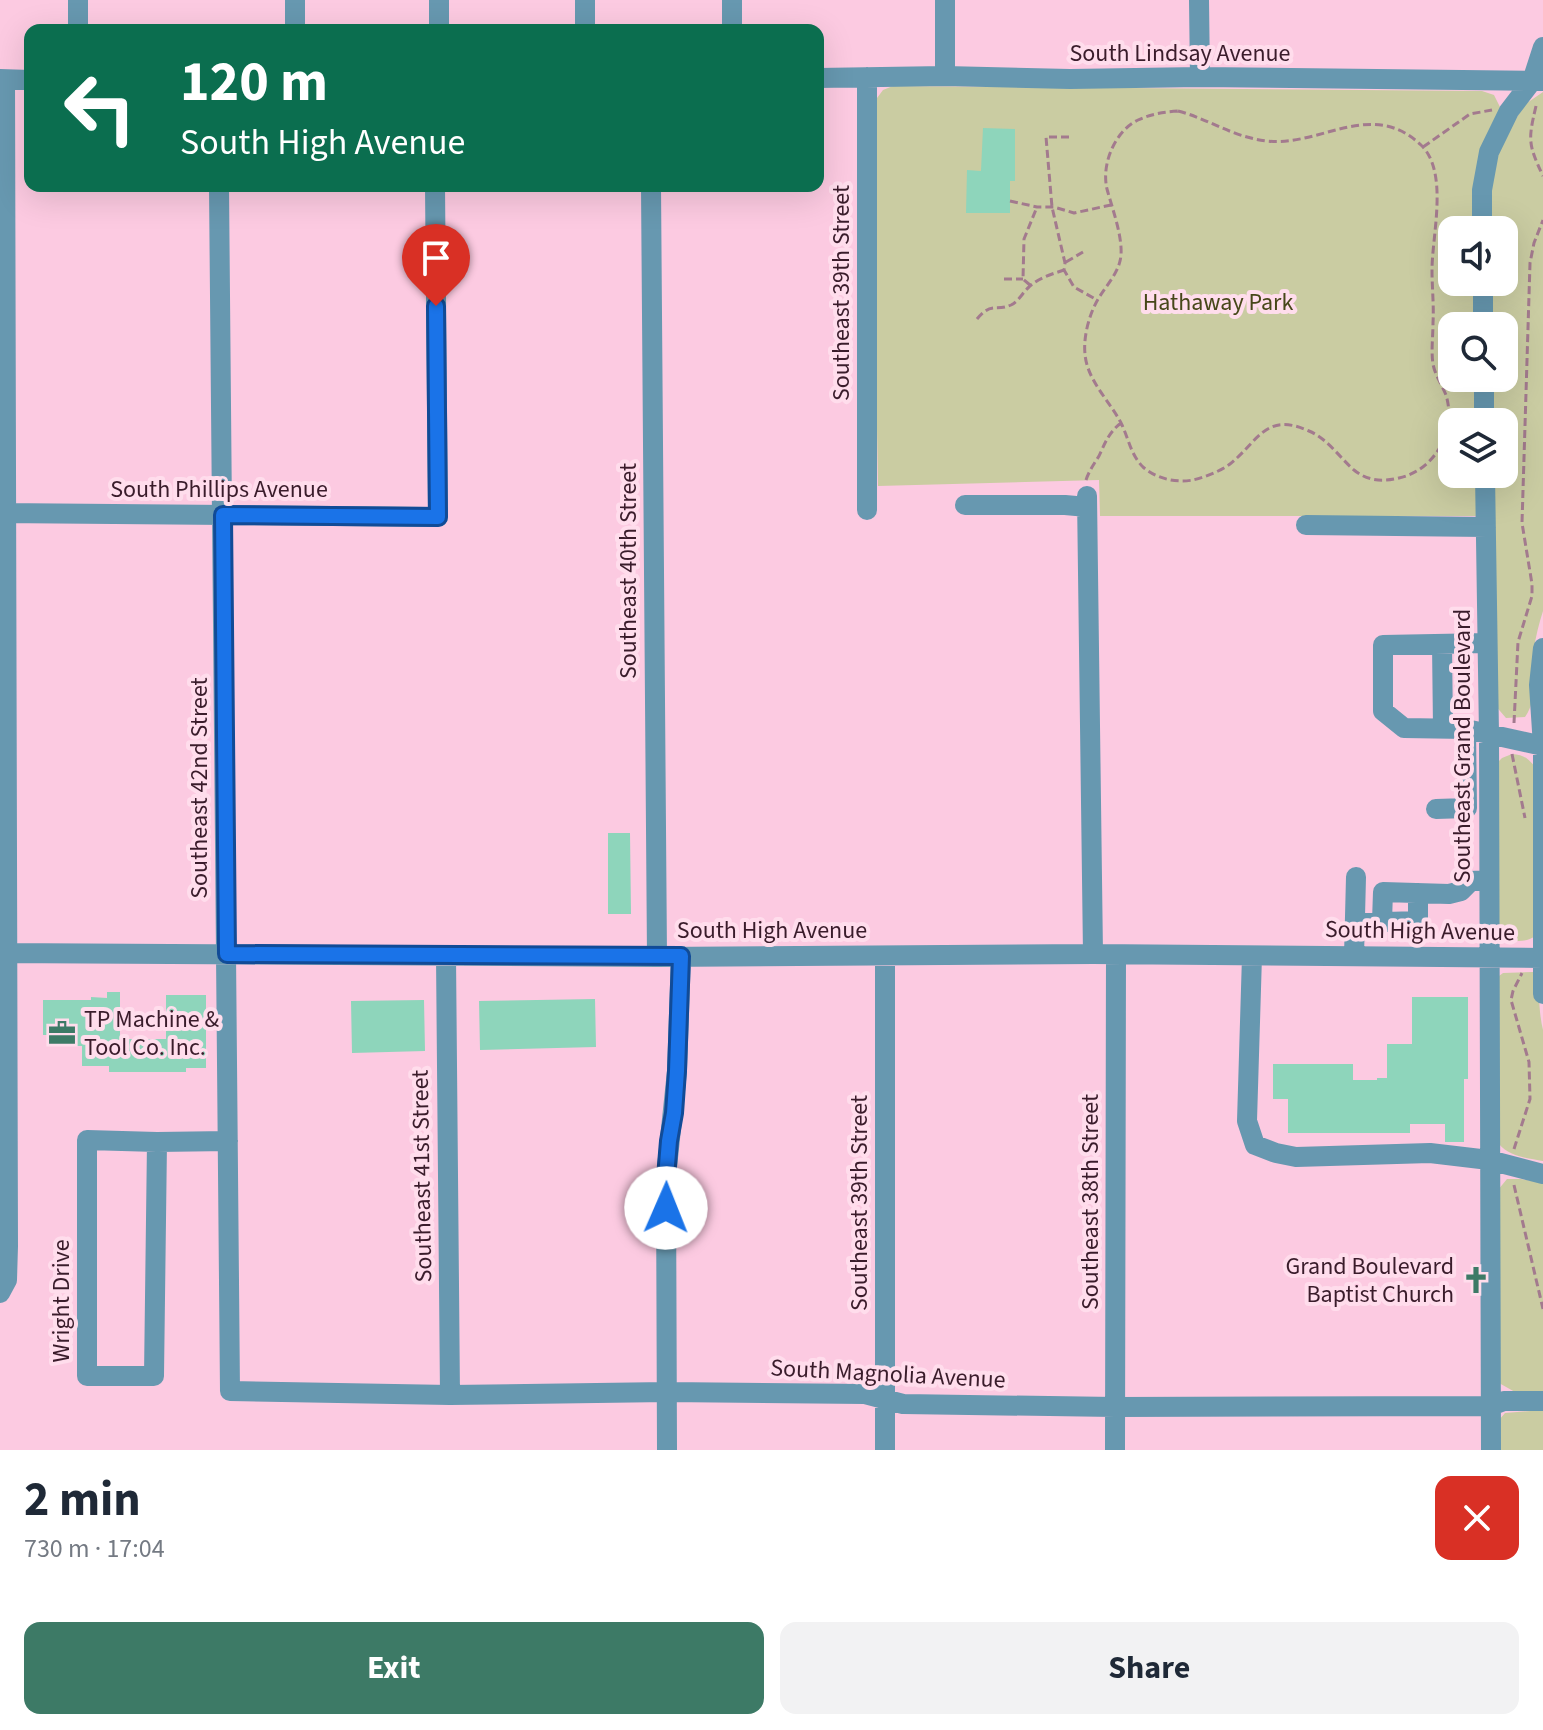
<!DOCTYPE html>
<meta charset="utf-8">
<style>
:root{--surface:#fff;--page:#f2f2f3;--text:#1f2937;--muted:#747a83;--accent:#3d7a66}
body{margin:0;font-family:"Source Sans 3",sans-serif;background:var(--page);color:var(--text);height:100vh;display:flex;flex-direction:column;font-size:30px;white-space:nowrap}
*{box-sizing:border-box;margin:0}
p{font-size:26px;color:var(--muted)}
.icon{flex:none;width:44px;height:44px;fill:none;stroke:currentColor;stroke-width:2;stroke-linecap:round;stroke-linejoin:round}
.map{position:relative;height:1450px;overflow:hidden}
.sheet{display:flex;flex-direction:column;background:var(--surface);flex:1}
.sheet>*{flex:none}
.hud{position:absolute;left:24px;top:24px;width:800px;height:168px;border-radius:16px;box-shadow:0 8px 32px #0002;background:#0b6e4f;color:#fff;overflow:hidden}
.controls{position:absolute;left:1438px;top:216px;display:grid;gap:16px}
.controls a{display:grid;place-items:center;width:80px;height:80px;border-radius:16px;background:var(--surface);box-shadow:0 8px 32px #0002;font-size:40px}
.pin{position:absolute;display:grid;place-items:center;width:68px;height:68px;color:#fff;margin:-82px -34px;border-radius:50% 50% 50% 0;rotate:-45deg;box-shadow:0 0 8px #0007}
.pin .icon{rotate:45deg}
.me{position:absolute;width:88px;margin:-44px;rotate:1deg;stroke-linejoin:round;filter:drop-shadow(0 0 6px #0008)}
.turn{display:flex;align-items:center;gap:28px;height:168px;padding:0 24px;font-size:36px}
.turn .icon{width:104px;height:104px;stroke-width:2.5}
.turn b{display:block;font-size:56px;line-height:68px}
.round{display:grid;place-items:center;flex:none;width:84px;height:84px;border-radius:16px;background:var(--page)}
.summary{display:flex;align-items:center;justify-content:space-between;height:136px;padding:0 24px}
h1{font-size:48px;font-weight:700;line-height:60px}
.button{display:flex;gap:16px;margin-top:auto;padding:16px 24px}
.button a{flex:1;height:92px;border-radius:16px;background:var(--accent);color:#fff;font-size:32px;font-weight:700;line-height:92px;text-align:center}
.button a+a{background:var(--page);color:var(--text)}
.map>svg:first-child{display:block}
.green{fill:#cacca2}
.building{fill:#8ed5bb}
.lines{fill:none;stroke-linecap:round;stroke-linejoin:round}
.path{stroke:#a37a8e;stroke-width:3;stroke-dasharray:8 4;stroke-linecap:butt}
.minor{stroke:#6798b0;stroke-width:20}
.route-casing{stroke:#114b97;stroke-width:20}
.route{stroke:#1a73e8;stroke-width:14}
.labels{text-anchor:middle;dominant-baseline:central;stroke-width:8;stroke-linejoin:round;paint-order:stroke}
.street-label{font-size:24px;fill:#3a1c2b;stroke:#ffddec}
.park-label{font-size:24px;fill:#474719;stroke:#ffddec}
.poi-label{font-size:24px;fill:#3a1c2b;stroke:#ffddec;text-anchor:start}
</style>
<div class="map">
<svg width="1543" height="1450" viewBox="0 0 1543 1450">
<rect width="100%" height="100%" fill="#fccae1"/>
<!-- green -->
<path class="green" d="M893,86L1482,91L1494,95L1501,109L1474,230H1452V282H1475V326H1452V378H1475V422H1452V474H1476V516H1100L1099,480L878,486L875,315L874,102L883,90Z
M1543,92V611C1539,623 1536,636 1534,648C1532,668 1538,701 1525,717L1506,718L1494,704L1492,474H1504V422H1492L1491,378H1504V326H1491L1490,282H1504V230H1490V191L1497,151L1524,105Z
M1512,754C1524,755 1528,758 1535,767V936C1525,944 1510,940 1498,939V762L1502,758Z
M1533,972C1541,990 1538,1011 1543,1030V1161C1527,1158 1510,1157 1499,1144V976L1503,973Z
M1507,1179H1521L1543,1183V1392H1515L1499,1383L1498,1190Z
M1543,1410V1450H1494L1499,1420L1505,1413Z"/>
<!-- building -->
<path class="building" d="M983,128L1015,129V181H1010V213H966L967,170L981,171Z
M608,833H630L631,914H608Z
M107,992H120V1039H166V995H206V1068H186V1072H109V1066H82V1046H49V1035H43V1000H91V997L107,998Z
M1412,997H1468V1079H1464V1142H1445V1124H1410V1133H1288V1099H1273V1064H1353V1080H1377V1078H1387V1044H1412Z
M595,999L596,1047L480,1050L479,1001Z
M424,1000L425,1051L352,1053L351,1001Z"/>
<g class="lines">
<!-- path -->
<path class="path" d="M1536,106C1528,140 1528,144 1543,176
M1178,111C1209,119 1232,137 1267,141C1321,147 1371,98 1421,145C1449,172 1432,235 1432,270C1432,288 1434,305 1433,323C1433,336 1431,351 1433,364C1435,375 1442,385 1446,395C1457,431 1435,470 1399,478C1383,482 1367,481 1354,470C1339,457 1328,439 1309,431C1265,411 1258,442 1230,464C1221,471 1205,477 1193,480C1176,483 1157,479 1143,467C1131,455 1129,440 1122,425C1111,402 1087,381 1085,354C1083,336 1090,311 1100,296C1107,285 1117,274 1120,261C1125,242 1112,208 1107,189C1101,164 1115,131 1138,120C1151,114 1164,112 1178,111Z
M1069,137H1046L1052,207L1065,263L1064,270L1074,287L1097,300
M1423,147L1470,114L1492,110
M1010,201L1037,207H1054L1074,213L1111,205
M1066,262L1083,252
M1004,279H1023
M1030,285L1023,279L1024,239L1037,207
M977,319C992,301 995,312 1011,305C1019,301 1023,292 1029,287C1038,278 1052,274 1064,270
M1086,480C1089,471 1094,464 1099,456C1105,443 1109,432 1121,423
M1514,723L1518,642L1532,596V584L1522,523L1530,263L1534,243L1543,220
M1512,754L1525,818
M1514,1149L1530,1099L1529,1062L1511,1000L1513,991L1522,973
M1514,1185L1543,1309"/>
<!-- minor -->
<path class="minor" d="M78,0V30
M295,0V30
M585,0V30
M732,0V30
M1199,0L1200,77
M439,30V0
M945,76V0
M867,77V510
M818,78L945,76L1070,79L1200,77L1543,81
M0,79L30,80
M219,186L230,1391L450,1395L667,1392L865,1394L903,1404L1115,1407L1491,1406L1504,1401H1543
M651,186L657,957
M1482,230V190L1489,152L1509,111L1532,81L1543,47
M1483,282V326
M1484,378V422
M1485,474L1489,734L1491,1450
M1087,496L1093,954
M965,505H1065L1087,507
M0,513L438,517L435,186
M1306,525L1486,527
M1487,643L1383,645V711L1404,728L1466,729L1543,746
M1442,644L1443,728
M1543,648L1539,685L1543,746V994
M1436,809L1467,808L1466,729
M1382,921L1383,892L1449,894L1461,891L1471,881L1489,880
M1355,923L1418,921V893
M0,953L657,957L1093,954L1543,958
M446,956L450,1395
M1252,956L1247,1121L1255,1145L1276,1153L1296,1157L1430,1153L1489,1160L1543,1174
M1354,956L1356,877
M87,1140L157,1142L154,1376H87Z
M157,1142L228,1141
M0,1293L7,1280L8,1246L5,80
M667,1450L666,1177L677,1071L681,956
M885,1450V956
M1115,1450L1116,955"/>
</g>
<g class="lines">
<!-- route casing -->
<g class="route-casing">
<path id="route" d="M436,306L438,517L223,515L227,954L681,956L677,1071L674,1113L669,1141L666,1177V1208"/>
</g>
<!-- route -->
<use href="#route" class="route"/>
</g>
<!-- icons -->
<defs>
<g id="office-bare" transform="scale(2.16)"><path d="M-6-3h4V-5.5h4V-3h4V5H-6ZM-1-4.5V-3h2v-1.5ZM-6 0V1H6V0Z" fill="#3d7a66" stroke="#ffddec" stroke-width="2.5" paint-order="stroke"/></g>
<g id="church-bare" transform="scale(2.16)"><path d="M-1.2-6h2.4v3.5h3.3v2.4h-3.3V6h-2.4V-.1h-3.3v-2.4h3.3Z" fill="#3d7a66" stroke="#ffddec" stroke-width="2.5" paint-order="stroke"/></g>
</defs>
<g fill-rule="evenodd">
<use href="#office-bare" x="62" y="1033"/>
<use href="#church-bare" x="1476" y="1280"/>
</g>
<g class="labels">
<!-- street labels -->
<g class="street-label">
<text x="1180" y="53">South Lindsay Avenue</text>
<text transform="translate(841 293) rotate(-90)">Southeast 39th Street</text>
<text x="219" y="489">South Phillips Avenue</text>
<text transform="translate(628 571) rotate(-90)">Southeast 40th Street</text>
<text transform="translate(1462 746) rotate(-90)">Southeast Grand Boulevard</text>
<text transform="translate(199 788) rotate(-90)">Southeast 42nd Street</text>
<text x="772" y="930">South High Avenue</text>
<text transform="translate(1420 931) rotate(1)">South High Avenue</text>
<text transform="translate(422 1176) rotate(-91)">Southeast 41st Street</text>
<text transform="translate(1090 1202) rotate(-90)">Southeast 38th Street</text>
<text transform="translate(859 1203) rotate(-90)">Southeast 39th Street</text>
<text transform="translate(61 1301) rotate(-90)">Wright Drive</text>
<text transform="translate(888 1374) rotate(3)">South Magnolia Avenue</text>
</g>
<!-- park labels -->
<g class="park-label">
<text x="1218" y="302">Hathaway Park</text>
</g>
<!-- poi labels -->
<g class="poi-label">
<text x="84" y="1019">TP Machine &amp;<tspan x="84" dy="28">Tool Co. Inc.</tspan></text>
<text x="1454" y="1266" text-anchor="end">Grand Boulevard<tspan x="1454" dy="28">Baptist Church</tspan></text>
</g>
</g>
</svg>
<div class="controls">
<a><svg class="icon" aria-label="sound" viewBox="0 0 24 24"><path d="M4 9h4l5-4v14l-5-4H4zM17 9q2 3 0 6"/></svg></a>
<a><svg class="icon" aria-label="search" viewBox="0 0 24 24"><circle cx="10" cy="10" r="6"/><path d="M15 15l6 6"/></svg></a>
<a><svg class="icon" aria-label="layers" viewBox="0 0 24 24"><path d="M12 4l9 5-9 5-9-5zM3 14l9 5 9-5"/></svg></a>
</div>
<div class="pin" style="left:436px;top:306px;background:#d93025"><svg class="icon" aria-label="arrive" viewBox="0 0 24 24"><path d="M6 21V4h12l-3 4 3 4H6"/></svg></div>
<svg class="me" style="left:666px;top:1208px" viewBox="-20 -20 40 40"><circle r="19" fill="#fff"/><path d="M0-13L10 11 0 6-10 11z" fill="#1a73e8"/></svg>
<div class="hud">
<div class="turn"><svg class="icon" aria-label="left" viewBox="0 0 24 24"><path d="M17 20v-9H6M10 6l-5 5 5 5"/></svg><div><b>120 m</b>South High Avenue</div></div>
</div>
</div>
<section class="sheet">
<div class="summary"><div><h1>2 min</h1><p>730 m · 17:04</p></div><a class="round" style="background:#d93025;color:#fff"><svg class="icon" aria-label="close" viewBox="0 0 24 24"><path d="M6 6l12 12M18 6L6 18"/></svg></a></div>
<div class="button"><a>Exit</a><a>Share</a></div>
</section>
